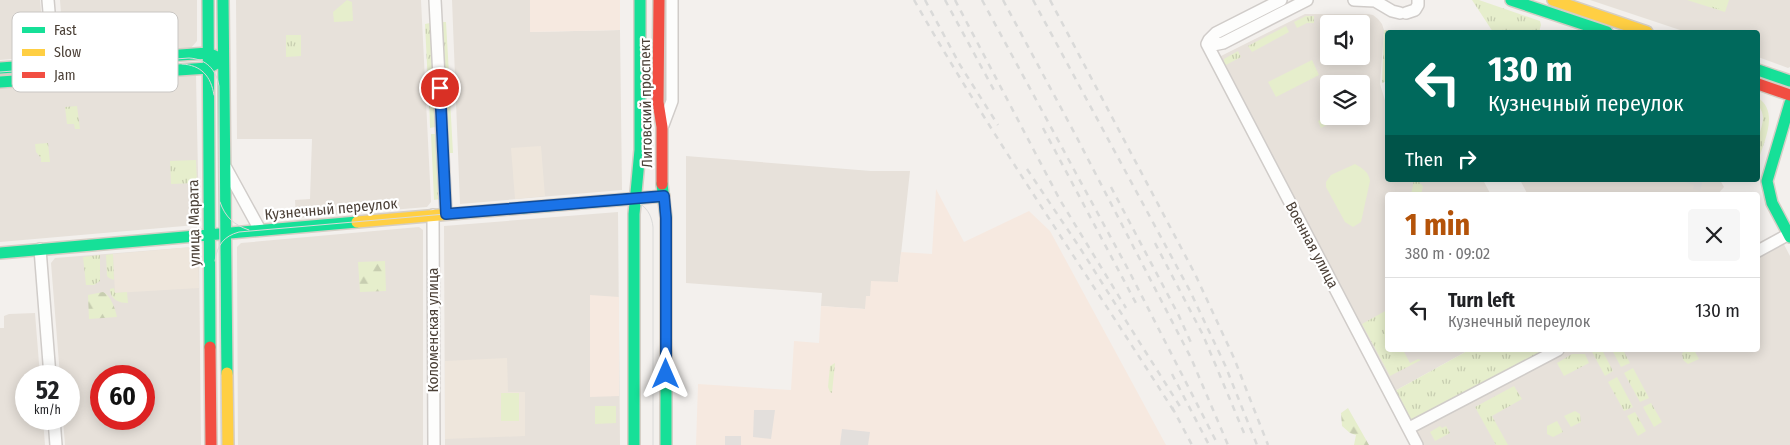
<!DOCTYPE html>
<meta charset="utf-8">
<style>
:root{--surface:#fff;--page:#f6f6f6;--text:#202124;--muted:#757577;--line:#e0e0e0;--accent:#b45309}
body{margin:0;font-family:"Fira Sans Condensed",sans-serif;background:var(--page);color:var(--text);height:100vh;display:flex;flex-direction:column;font-size:19px;white-space:nowrap}
*{box-sizing:border-box;margin:0}
p{font-size:16px;color:var(--muted)}
.icon{flex:none;width:28px;height:28px;fill:none;stroke:currentColor;stroke-width:2;stroke-linecap:round;stroke-linejoin:round}
.map{position:relative;flex:1;overflow:hidden}
.side{position:absolute;left:1385px;top:192px;width:375px;height:160px;display:flex;flex-direction:column;background:var(--surface);border-radius:5px;box-shadow:0 2px 12px #0003}
.side>*{flex:none}
.banner{position:absolute;left:1385px;top:30px;width:375px;height:152px;border-radius:5px;box-shadow:0 2px 12px #0003;background:#00695c;color:#fff;overflow:hidden}
.controls{position:absolute;left:1320px;top:15px;display:grid;gap:10px}
.controls a{display:grid;place-items:center;width:50px;height:50px;border-radius:5px;background:var(--surface);box-shadow:0 2px 12px #0003;font-size:25px}
.speed{position:absolute;left:15px;top:365px;display:flex;gap:10px;font-size:25px;font-weight:700;text-align:center}
.speed>*{display:grid;place-content:center;width:65px;height:65px;border-radius:50%;background:var(--surface);box-shadow:0 2px 12px #0003;line-height:1}
.speed small{font-size:12px;font-weight:400}
.speed .limit{border:8px solid #d22;background:#fff;color:#111}
.pin{position:absolute;display:grid;place-items:center;width:42px;height:42px;color:#fff;margin:-21px;border:2px solid #fff;border-radius:50%;box-shadow:0 1px 5px #0007}
.me{position:absolute;width:55px;margin:-28px;rotate:0deg;stroke-linejoin:round;filter:drop-shadow(0 0 4px #0008)}
.turn{display:flex;align-items:center;gap:18px;height:105px;padding:0 20px;font-size:22px}
.turn .icon{width:65px;height:65px;stroke-width:2.5}
.turn b{display:block;font-size:35px;line-height:42px}
.then{display:flex;align-items:center;height:48px;padding:0 20px;background:#0003;gap:10px;font-size:19px}
.round{display:grid;place-items:center;flex:none;width:52px;height:52px;border-radius:5px;background:var(--page)}
.head{display:flex;align-items:center;justify-content:space-between;height:85px;padding:0 20px}
h1{font-size:30px;font-weight:700;line-height:38px;color:var(--accent)}
ul{padding:0;list-style:none}
li{display:flex;align-items:center;gap:15px;height:65px;padding:0 20px;border-top:1px solid var(--line)}
li div{flex:1}
li b{display:block;font-size:19px}
li em{font-style:normal}
.map>svg:first-child{display:block}
.residential{fill:#e7e1da;fill-rule:evenodd}
.commercial{fill:#f6e9e0}
.education{fill:#eee6dc}
.grass{fill:url(#grass-tufts)}
.forest{fill:url(#forest-firs)}
.green{fill:#e6eecc}
.parking{fill:#e3dfdc}
.lines{fill:none;stroke-linecap:round;stroke-linejoin:round}
.street-casing{stroke:#d0ccc9;stroke-width:14}
.fast-casing{stroke:#d5cec5;stroke-width:14}
.slow-casing{stroke:#d5cec5;stroke-width:14}
.jam-casing{stroke:#d5cec5;stroke-width:14}
.street{stroke:#fdfdfc;stroke-width:11}
.fast{stroke:#16e098;stroke-width:11}
.slow{stroke:#ffcf43;stroke-width:11}
.jam{stroke:#f24e42;stroke-width:11}
.tram{stroke:#dadad9;stroke-width:1}
.rail{stroke:#dadad9;stroke-width:2.5;stroke-dasharray:6 6;stroke-linecap:butt}
.route-casing{stroke:#114b97;stroke-width:12}
.route{stroke:#1a73e8;stroke-width:9}
.labels{text-anchor:middle;dominant-baseline:central;stroke-width:4.5;stroke-linejoin:round;paint-order:stroke}
.street-label{font-size:15px;fill:#4b4037;stroke:#fff}
.key{fill:#fff;stroke:#c9c6c3;stroke-width:1}
.key-label{font-size:14px;fill:#4b4037}
</style>
<div class="map">
<svg width="1790" height="445" viewBox="0 0 1790 445">
<defs>
<pattern id="grass-tufts" width="24" height="20" patternUnits="userSpaceOnUse" patternTransform="scale(1.25)"><rect width="24" height="20" fill="#e6eecc"/><path d="M3 7l-1-3M5 7V3M7 7l1-3M15 17l-1-3M17 17v-4M19 17l1-3" fill="none" stroke="#c7cdb0"/></pattern>
<pattern id="forest-firs" width="22" height="20" patternUnits="userSpaceOnUse" patternTransform="scale(1.25)"><rect width="22" height="20" fill="#e6eecc"/><path d="M5 1l3.5 6h-7zM16 11l3.5 6h-7z" fill="#c7cdb0"/></pattern>
</defs>
<rect width="100%" height="100%" fill="#f3f0ed"/>
<!-- residential -->
<path class="residential" d="M0,0H40L45,56L0,60Z
M60,0H197V41L191,48L68,57L64,53Z
M236,0H421L431,202L427,207L296,218L295,200L310,199L312,139H237Z
M452,0H530V32L620,30L622,190L460,204Z
M1590,0H1790V67L1788,68L1758,57V32H1686Z
M1305,14H1368L1373,15L1378,19L1382,24L1384,30L1380,84L1387,107L1388,180H1483L1491,195H1388V350H1469L1393,392L1217,58ZM1329,24H1361V56H1329ZM1329,84H1361V116H1329Z
M196,75L199,223L196,225L0,242V89Z
M686,156L871,171H910L898,282L870,296L865,309L821,306L822,293L686,283Z
M1520,180H1720L1724,187L1717,195H1528Z
M618,212L620,445H445L444,226Z
M419,227L423,230V445H238L237,247L241,243Z
M1778,233L1790,256V445H1421L1408,422L1547,350H1758V244Z
M193,247H196L199,252L201,445H65L63,419H69V376H60L51,263L55,258ZM101,376H144V419H101Z
M35,313L40,376H26V419H43L45,445H0V328H4V316L9,314Z"/>
<!-- commercial -->
<path class="commercial" d="M530,0H620V30L530,32Z
M936,189L964,242L1029,211L1050,231L1166,445H696L698,384L791,390L794,341L819,343L821,306L865,309L866,296H870L871,281L898,282L901,252L932,254Z
M590,295L619,297V396L590,397Z"/>
<!-- education -->
<path class="education" d="M541,146L545,196L515,199L511,148Z
M193,247L198,252L199,288L115,293L113,254Z
M507,358L508,392H525V436L445,439V361Z"/>
<!-- grass -->
<path class="grass" d="M1472,0H1479L1540,21L1541,25L1539,32H1493Z
M1687,0H1729L1725,12Z
M1306,16H1314V23H1307L1297,28L1294,22Z
M1332,16H1366L1370,19V23H1333Z
M442,22H446L449,74H444Z
M430,23L433,85H428L425,24Z
M1286,26L1289,32L1252,52L1248,46Z
M1384,30L1399,31V32H1388L1387,81L1382,83Z
M286,35H301V56L286,57Z
M1238,51L1241,57L1224,66V59Z
M444,81H449L453,153H448Z
M429,91H434L435,127L430,128Z
M1758,98C1780,112 1763,143 1758,162C1757,155 1756,147 1758,141C1760,127 1768,118 1758,105Z
M77,106L80,129H75L74,124H67L65,107Z
M1329,115V116H1339L1340,118L1321,128L1318,121Z
M431,134H436L439,199L434,200Z
M48,143L50,162H41V158L36,152L35,144Z
M196,160L197,183L171,184L170,161Z
M1414,180H1417L1423,186L1421,195H1411Z
M113,254L114,280L109,278L107,276L106,255Z
M100,255V281L94,285H86L83,257Z
M114,288L115,293L127,292L128,303C119,303 112,300 110,291V289Z
M1387,310L1388,350H1403L1410,363L1418,359L1421,360L1390,376L1362,324Z
M1469,350H1547L1408,422L1393,392Z
M1591,350H1602L1613,371L1605,376Z
M1612,350H1623L1630,363L1621,367Z
M1688,350H1694L1699,359L1688,364L1683,360L1682,353Z
M1572,354H1585L1589,363L1564,376L1557,363Z
M835,363L832,393L830,392L828,387L830,366Z
M1633,368L1649,398L1640,402L1624,373Z
M1617,377L1633,407L1624,411L1608,382Z
M1514,386L1522,399L1492,416L1508,445H1496L1475,407Z
M1651,403L1662,422L1654,427L1643,407Z
M1575,411L1580,414L1581,422L1571,427L1564,416Z
M1635,412L1646,431L1638,436L1627,416Z
M1557,421L1563,432L1553,437L1547,434V426Z
M1440,426L1442,428L1446,426L1450,433L1435,441L1430,432Z"/>
<!-- forest -->
<path class="forest" d="M385,261L386,291L360,292L358,262Z
M103,292C111,296 115,308 117,317L89,319L88,295Z
M101,384V401L98,402L95,398L94,385Z
M1348,408L1369,445H1354L1356,435L1350,433L1342,426L1341,413Z"/>
<!-- green -->
<path class="green" d="M347,0L352,2L353,21L334,22L333,12Z
M1712,0H1726L1723,10L1710,6Z
M1312,60L1319,75L1276,97L1268,82Z
M1355,164C1363,169 1368,171 1370,181L1361,222L1353,227L1345,222L1326,187V182L1331,175Z
M501,393H519V421H501Z
M595,406H616V423L595,424Z"/>
<!-- parking -->
<path class="parking" d="M1678,180H1703L1700,191L1693,189L1694,185Z
M754,410H775L771,439L753,437Z
M842,429L870,432L868,445H840Z
M725,436H741V445H725Z"/>
<g class="lines">
<!-- street casing -->
<g class="street-casing">
<path id="street" d="M48,0L54,71
M435,0L446,214
M1281,0L1216,33L1209,40L1207,44L1213,45L1223,43L1307,0
M1354,0L1375,1L1392,11L1400,13
M1406,13L1415,10L1418,5V0
M1207,44L1417,445
M663,125L672,101V0
M226,168L260,230
M433,215L434,445
M40,249L50,376
M1758,251L1789,234
M54,419L56,445
M1409,428L1558,350"/>
</g>
<!-- fast casing -->
<g class="fast-casing">
<path id="fast" d="M208,0L210,347
M223,0L227,373
M1511,0L1607,32
M0,68L208,53L217,57
M1758,70L1790,81
M0,82L208,68L217,63
M1790,103L1767,181L1772,203L1790,237
M662,184L666,217V445
M522,208L664,196
M0,253L357,222
M634,445V214L640,150V0"/>
</g>
<!-- slow casing -->
<g class="slow-casing">
<path id="slow" d="M1553,0L1647,32
M357,222L522,208
M227,373L228,445"/>
</g>
<!-- jam casing -->
<g class="jam-casing">
<path id="jam" d="M659,0L658,102L662,127V184
M1758,84L1790,95
M210,347L211,445"/>
</g>
<!-- street -->
<use href="#street" class="street"/>
<!-- fast -->
<use href="#fast" class="fast"/>
<!-- slow -->
<use href="#slow" class="slow"/>
<!-- jam -->
<use href="#jam" class="jam"/>
<!-- tram -->
<path class="tram" d="M182,64C201,65 211,76 214,95
M0,72L189,58C206,59 216,69 219,86L221,445
M220,202C225,217 234,225 249,230
M215,261C217,245 224,236 239,232L618,199C637,198 651,207 653,227V445"/>
<!-- rail -->
<path class="rail" d="M914,0C995,142 1088,275 1175,413
M925,0L960,65L998,125
M945,0L995,92
M955,0L1060,200L1126,308
M982,0L1129,271L1218,445
M1003,0L1075,134L1191,358L1228,445
M1033,0L1190,291L1225,365L1257,445
M1050,0L1195,274L1234,358L1268,445
M1043,128L1138,307
M1027,169L1080,248L1181,408
M1111,187L1178,314L1193,347
M1155,243L1203,335L1244,433
M1172,374L1209,445
M1172,407L1192,445"/>
</g>
<g class="lines">
<!-- route casing -->
<g class="route-casing">
<path id="route" d="M440,88L446,214L664,196L666,218V374"/>
</g>
<!-- route -->
<use href="#route" class="route"/>
</g>
<g class="labels">
<!-- street labels -->
<g class="street-label">
<text transform="translate(646 103) rotate(-91)">Лиговский проспект</text>
<text transform="translate(331 209) rotate(-5)">Кузнечный переулок</text>
<text transform="translate(194 223) rotate(-91)">улица Марата</text>
<text transform="translate(1312 245) rotate(62)">Военная улица</text>
<text transform="translate(433 330) rotate(-90)">Коломенская улица</text>
</g>
</g>
<!-- legend -->
<rect x="12" y="12" width="166" height="80" rx="8" class="key"/>
<rect x="22" y="27" width="23" height="6" fill="#16e098"/>
<rect x="22" y="49" width="23" height="7" fill="#ffcf43"/>
<rect x="22" y="72" width="23" height="6" fill="#f24e42"/>
<g class="key-label">
<text x="54" y="35">Fast</text>
<text x="54" y="57">Slow</text>
<text x="54" y="80">Jam</text>
</g>
</svg>
<div class="controls">
<a><svg class="icon" aria-label="sound" viewBox="0 0 24 24"><path d="M4 9h4l5-4v14l-5-4H4zM17 9q2 3 0 6"/></svg></a>
<a><svg class="icon" aria-label="layers" viewBox="0 0 24 24"><path d="M12 4l9 5-9 5-9-5zM3 14l9 5 9-5"/></svg></a>
</div>
<div class="speed"><div>52<small>km/h</small></div><div class="limit">60</div></div>
<div class="pin" style="left:440px;top:88px;background:#d93025"><svg class="icon" aria-label="arrive" viewBox="0 0 24 24"><path d="M6 21V4h12l-3 4 3 4H6"/></svg></div>
<svg class="me" style="left:666px;top:374px" viewBox="-20 -20 40 40"><path d="M0-17L14 15 0 8-14 15z" fill="#1a73e8" stroke="#fff" stroke-width="4"/></svg>
<div class="banner">
<div class="turn"><svg class="icon" aria-label="left" viewBox="0 0 24 24"><path d="M17 20v-9H6M10 6l-5 5 5 5"/></svg><div><b>130 m</b>Кузнечный переулок</div></div>
<div class="then">Then<svg class="icon" aria-label="right" viewBox="0 0 24 24"><path d="M7 20v-9h11M14 6l5 5-5 5"/></svg></div>
</div>
<section class="side">
<div class="head"><div><h1>1 min</h1><p>380 m · 09:02</p></div><a class="round"><svg class="icon" aria-label="close" viewBox="0 0 24 24"><path d="M6 6l12 12M18 6L6 18"/></svg></a></div>
<ul>
<li><svg class="icon" aria-label="left" viewBox="0 0 24 24"><path d="M17 20v-9H6M10 6l-5 5 5 5"/></svg><div><b>Turn left</b><p>Кузнечный переулок</p></div><em>130 m</em></li>
</ul>
</section>
</div>
